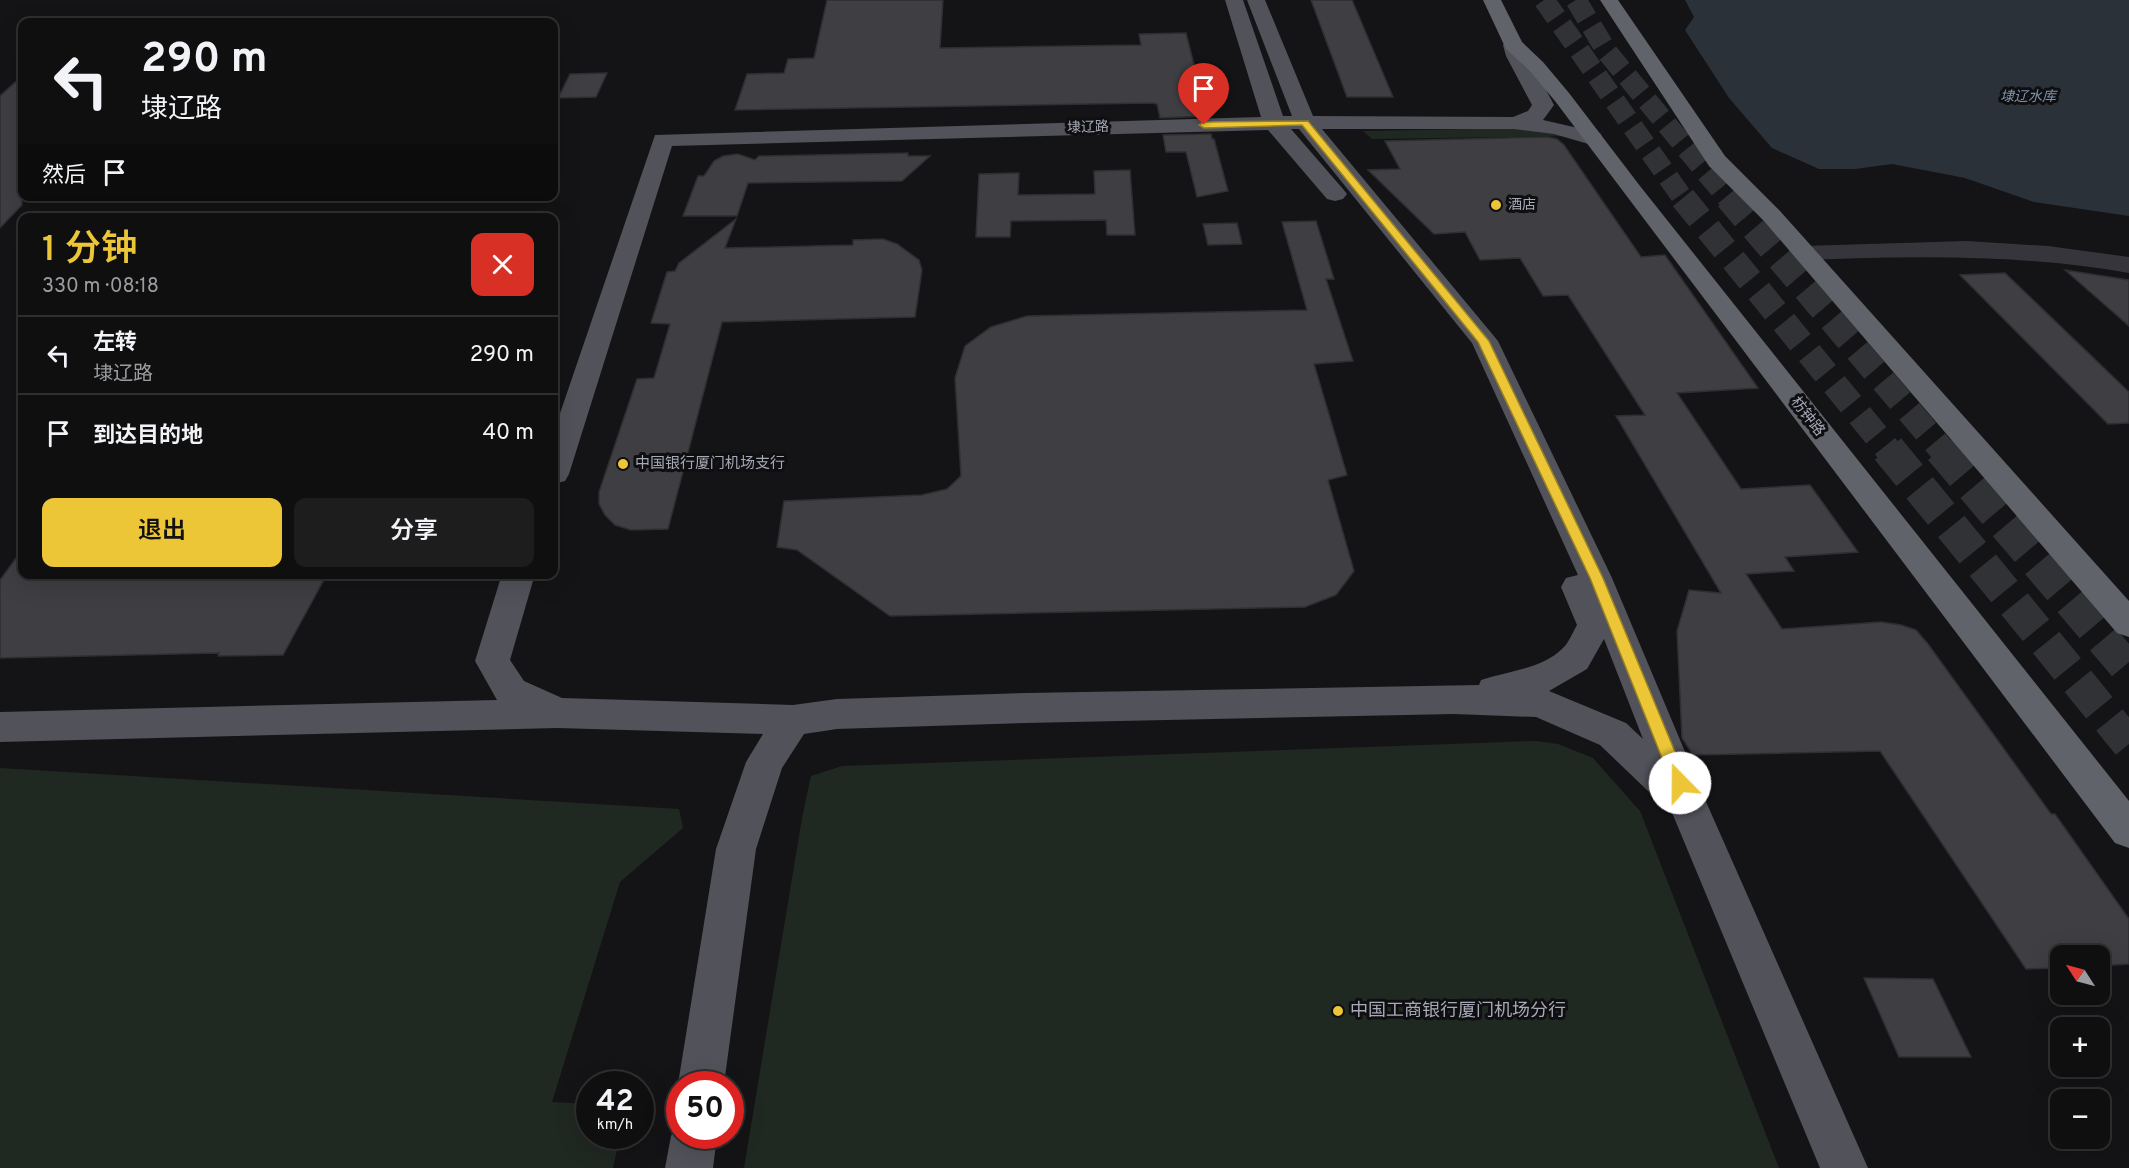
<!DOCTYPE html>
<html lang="zh">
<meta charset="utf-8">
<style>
:root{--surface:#0f0f10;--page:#1d1d1e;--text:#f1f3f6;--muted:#9b9c9f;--line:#2f2f30;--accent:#ecc636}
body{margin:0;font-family:Overpass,"Noto Sans SC",sans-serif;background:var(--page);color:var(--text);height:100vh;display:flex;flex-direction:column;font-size:22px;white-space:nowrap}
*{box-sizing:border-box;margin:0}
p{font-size:20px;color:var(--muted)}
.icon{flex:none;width:33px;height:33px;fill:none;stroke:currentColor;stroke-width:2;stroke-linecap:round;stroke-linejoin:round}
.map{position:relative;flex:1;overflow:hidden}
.drawer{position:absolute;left:18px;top:213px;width:540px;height:366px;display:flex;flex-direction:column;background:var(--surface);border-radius:12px;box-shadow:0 6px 24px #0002,0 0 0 2px var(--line)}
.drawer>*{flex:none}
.top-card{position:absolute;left:18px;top:18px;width:540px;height:183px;border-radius:12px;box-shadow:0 6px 24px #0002,0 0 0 2px var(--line);background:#0f0f10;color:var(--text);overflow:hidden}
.needle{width:39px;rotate:306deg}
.buttons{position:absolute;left:2050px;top:945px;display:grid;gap:12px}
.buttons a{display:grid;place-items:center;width:60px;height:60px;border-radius:12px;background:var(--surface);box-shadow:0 6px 24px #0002,0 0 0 2px var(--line);font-size:30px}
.speed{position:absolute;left:576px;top:1071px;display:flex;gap:12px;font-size:30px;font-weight:700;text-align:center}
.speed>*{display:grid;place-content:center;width:78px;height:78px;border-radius:50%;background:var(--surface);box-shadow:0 6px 24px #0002,0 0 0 2px var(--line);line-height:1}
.speed small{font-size:15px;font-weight:400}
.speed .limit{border:9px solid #d22;background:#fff;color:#111}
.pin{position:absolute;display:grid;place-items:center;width:51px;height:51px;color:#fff;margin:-62px -26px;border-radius:50% 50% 50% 0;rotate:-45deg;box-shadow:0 0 6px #0007}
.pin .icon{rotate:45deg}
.me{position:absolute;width:66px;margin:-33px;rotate:338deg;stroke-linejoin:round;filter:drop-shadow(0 0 4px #0008)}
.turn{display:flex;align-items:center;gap:21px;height:126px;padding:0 24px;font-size:27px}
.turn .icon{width:78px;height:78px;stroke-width:2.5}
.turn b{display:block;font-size:42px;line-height:51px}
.then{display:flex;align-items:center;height:57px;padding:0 24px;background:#0003;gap:12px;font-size:22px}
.round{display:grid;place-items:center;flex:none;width:63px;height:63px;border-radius:12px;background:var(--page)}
.summary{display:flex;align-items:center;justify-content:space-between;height:102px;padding:0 24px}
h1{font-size:36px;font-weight:600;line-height:45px;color:var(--accent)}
.button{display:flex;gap:12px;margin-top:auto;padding:12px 24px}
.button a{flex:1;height:69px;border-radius:12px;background:var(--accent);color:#111;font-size:24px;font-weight:600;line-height:69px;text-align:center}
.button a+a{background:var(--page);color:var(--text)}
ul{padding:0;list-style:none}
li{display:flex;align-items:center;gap:18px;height:78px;padding:0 24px;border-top:2px solid var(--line)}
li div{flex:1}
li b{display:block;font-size:22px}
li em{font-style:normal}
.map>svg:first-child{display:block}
.green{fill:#202822}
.water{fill:#2b3139}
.building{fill:#3e3e43;stroke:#2f2e32;stroke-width:1.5}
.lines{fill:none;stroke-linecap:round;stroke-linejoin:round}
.highway-tunnel-far2{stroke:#313236;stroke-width:21;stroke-dasharray:21 10;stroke-linecap:butt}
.highway-tunnel-far1{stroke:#313236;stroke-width:26;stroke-dasharray:26 14;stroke-linecap:butt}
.highway-tunnel{stroke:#313236;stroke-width:34;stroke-dasharray:34 16;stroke-linecap:butt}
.minor{fill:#35353b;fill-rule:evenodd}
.major{fill:#51525a;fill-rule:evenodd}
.highway{fill:#61636b;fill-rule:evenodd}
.route{fill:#ecc636;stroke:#998123;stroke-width:1.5}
.poi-dot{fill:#ecc636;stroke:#0f0f11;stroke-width:2}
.labels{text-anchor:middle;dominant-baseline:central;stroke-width:6;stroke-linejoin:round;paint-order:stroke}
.far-water-label{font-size:14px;font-style:italic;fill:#7e92b0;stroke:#0f0f11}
.far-street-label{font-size:14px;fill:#a6a9b6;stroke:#0f0f11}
.far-poi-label{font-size:14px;fill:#a6a9b6;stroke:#0f0f11;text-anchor:start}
.street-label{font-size:15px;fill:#a6a9b6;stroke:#0f0f11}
.poi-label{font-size:15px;fill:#a6a9b6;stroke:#0f0f11;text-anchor:start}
.near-poi-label{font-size:18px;fill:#a6a9b6;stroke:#0f0f11;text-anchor:start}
</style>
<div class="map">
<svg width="2129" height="1168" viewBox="0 0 2129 1168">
<rect width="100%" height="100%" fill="#141416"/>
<!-- green -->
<path class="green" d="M1524,128L1569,136L1372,139L1363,131Z
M1536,741L1558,744L1593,758L1640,811L1779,1168H744L802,818L811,776L842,766Z
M0,768L679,809L683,828L620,882L552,1102L589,1104L590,1136H620L613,1168H0Z"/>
<!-- water -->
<path class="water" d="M1685,0H2129V216L2034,202L1965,178L1892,164L1855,169H1819L1772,148L1729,98L1685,30L1694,17Z"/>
<!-- building -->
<path class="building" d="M827,0H943L940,48L1141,45L1139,34L1186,33L1207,116L1160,118L1157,104L1152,103L735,110L747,74L784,73L788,59L814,58Z
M1311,0H1352L1393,97H1347Z
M607,73L596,97L558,98L570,74Z
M22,76V205L0,228V96Z
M1211,134L1212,139H1214L1228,191L1197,197L1186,152H1166L1163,135Z
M1547,137L1557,139L1564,145L1641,257L1665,255L1758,388L1677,393L1741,489L1810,485L1858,552L1785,557L1794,571L1746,574L1782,629L1881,622L1901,625L1916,630L1928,644L2051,814H2055L2129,919V964L2100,966V956H2061V968L2026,969L1880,751L1693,755L1682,738L1677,631L1689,590L1721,593L1616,416L1645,415L1568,295L1543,296L1520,258L1480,260L1465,232L1434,234L1368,170L1400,169L1385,141Z
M908,153V156H930L902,181L748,183L737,216H683L698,176H704L714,161L723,156L738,154L755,160L759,156Z
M1130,170L1135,235H1107L1106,220L1011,221L1010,237H976L979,174L1019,173L1018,195L1095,194L1094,171Z
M736,219L725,248L853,245V240L883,239L897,244L919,260L922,270L915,317L722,322L668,529L631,530L615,525L605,515L599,504V492L637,379L654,378L670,324L651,323L667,272L675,271L679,263Z
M1316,221L1334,279H1326L1353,361L1314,364L1347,475L1328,480L1354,571L1336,595L1305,607L890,616L797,550L777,547L784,501L922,495L947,489L961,476L955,378L965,346L991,327L1027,316L1307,310L1282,222Z
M1237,223L1242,244L1208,245L1203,224Z
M2065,270L2129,280V326Z
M2005,273L2129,392V423L2108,424L1960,275Z
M22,550V574H327L283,655L218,656L219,653L0,658V580Z
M1864,978L1933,979L1971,1057H1899Z"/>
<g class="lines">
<!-- highway-tunnel-far2 -->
<path class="highway-tunnel-far2" d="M1544,0L1684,200
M1576,0L1607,52L1729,200"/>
<!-- highway-tunnel-far1 -->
<path class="highway-tunnel-far1" d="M1683,198L1889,451
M1728,198L1943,451"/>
<!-- highway-tunnel -->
<path class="highway-tunnel" d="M1888,449L2129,744
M1941,449L2129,670"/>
<!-- minor -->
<path class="minor" d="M1967,241L2048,246L2129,257V273C2021,254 1913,256 1804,260L1795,258L1792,253L1795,248L1804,246Z"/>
<!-- major -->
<path class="major" d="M1225,0H1243L1283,116H1292L1247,0H1265L1313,116L1513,117L1528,111L1532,105L1506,56L1503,45L1506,41H1520L1554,105L1543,120L1600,133L1603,138L1600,143L1592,145L1554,134L1514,129H1322L1498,341L1612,578L1707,804L1868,1168H1820L1673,815L1600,745L1536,717L1454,714L1026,723L837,729L804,734L782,768L756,849L724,1084H680V1087L678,1084L716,849L746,762L763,734L557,728L0,742V712L497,700L475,661L502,574H535L510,660L524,681L562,698L793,705L837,699L1026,693L1479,685L1481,680C1508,671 1541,669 1562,649C1568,644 1573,632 1577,625L1561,587L1566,578L1578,575L1472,343L1299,129H1291L1343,189L1347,194L1343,199L1335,201L1327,199L1268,130L672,146L569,474L565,481L554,484V431L655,135L1261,117ZM1604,639L1643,739L1626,723L1549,691L1587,669Z
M680,1119V1136H717L713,1168H665L671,1136Z"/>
<!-- highway -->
<path class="highway" d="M1483,0H1501L1522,42L1543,62L1569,93L1640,186L2129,801V848L2115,843L1555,101L1529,70L1506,49Z
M1600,0H1618L1725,156L1780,211L2129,601V637L2117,633L1764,221L1709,166Z"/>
</g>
<!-- route -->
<path class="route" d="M1308,121L1489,341L1603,578L1688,783L1685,788L1680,790L1674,788L1590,578L1478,342L1302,125L1204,128L1199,125L1204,122Z"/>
<!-- markers -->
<g class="poi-dot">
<circle cx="1496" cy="205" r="6"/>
<circle cx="623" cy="464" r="6"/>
<circle cx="1338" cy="1011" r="6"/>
</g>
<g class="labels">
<!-- far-water labels -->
<g class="far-water-label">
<text x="2028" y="97">埭辽水库</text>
</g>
<!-- far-street labels -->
<g class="far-street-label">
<text transform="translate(1088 128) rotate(-2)">埭辽路</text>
</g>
<!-- far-poi labels -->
<g class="far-poi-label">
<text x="1508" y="205">酒店</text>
</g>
<!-- street labels -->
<g class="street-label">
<text transform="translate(1807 417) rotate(52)">枋钟路</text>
</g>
<!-- poi labels -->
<g class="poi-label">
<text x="635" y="464">中国银行厦门机场支行</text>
</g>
<!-- near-poi labels -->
<g class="near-poi-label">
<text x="1350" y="1011">中国工商银行厦门机场分行</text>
</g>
</g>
</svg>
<div class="buttons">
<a><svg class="needle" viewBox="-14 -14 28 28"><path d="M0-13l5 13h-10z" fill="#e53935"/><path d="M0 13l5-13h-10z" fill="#9b9c9f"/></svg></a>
<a>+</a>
<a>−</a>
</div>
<div class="speed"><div>42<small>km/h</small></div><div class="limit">50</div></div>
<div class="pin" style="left:1204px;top:125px;background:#d93025"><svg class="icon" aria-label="arrive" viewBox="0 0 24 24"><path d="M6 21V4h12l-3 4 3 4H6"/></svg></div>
<svg class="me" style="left:1680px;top:783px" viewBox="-20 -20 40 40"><circle r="19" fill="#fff"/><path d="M0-13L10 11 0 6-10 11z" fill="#ecc636"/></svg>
<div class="top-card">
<div class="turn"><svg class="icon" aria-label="left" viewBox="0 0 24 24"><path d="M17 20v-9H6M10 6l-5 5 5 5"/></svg><div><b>290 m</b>埭辽路</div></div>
<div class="then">然后<svg class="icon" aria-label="arrive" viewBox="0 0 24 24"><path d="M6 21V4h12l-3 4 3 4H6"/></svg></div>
</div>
<section class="drawer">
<div class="summary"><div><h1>1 分钟</h1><p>330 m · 08:18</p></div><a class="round" style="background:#d93025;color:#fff"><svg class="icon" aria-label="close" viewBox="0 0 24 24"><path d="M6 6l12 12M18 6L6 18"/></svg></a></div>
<ul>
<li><svg class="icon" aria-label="left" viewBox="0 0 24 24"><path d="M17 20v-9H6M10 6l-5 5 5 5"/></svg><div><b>左转</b><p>埭辽路</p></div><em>290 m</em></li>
<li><svg class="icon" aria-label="arrive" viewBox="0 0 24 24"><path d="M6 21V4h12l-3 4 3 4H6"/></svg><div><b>到达目的地</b></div><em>40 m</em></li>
</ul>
<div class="button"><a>退出</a><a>分享</a></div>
</section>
</div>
